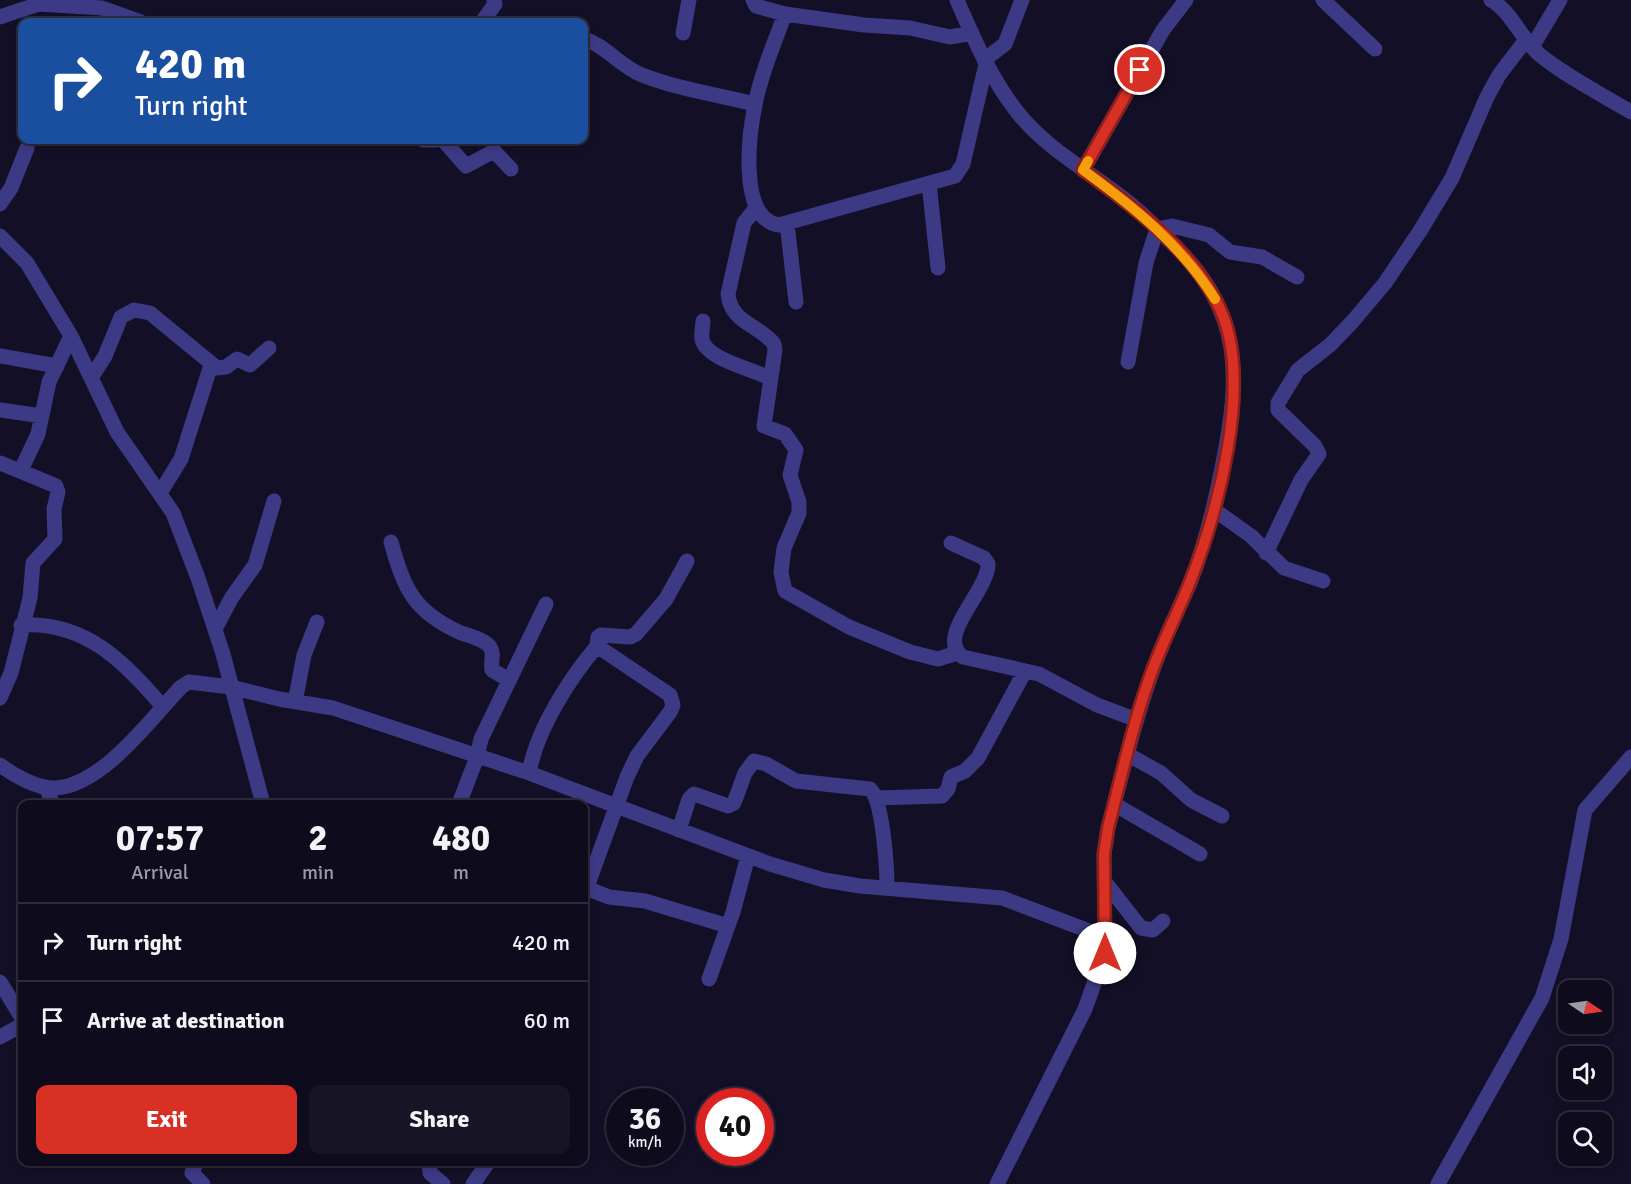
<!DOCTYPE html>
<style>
:root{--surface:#0e0b1c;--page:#171425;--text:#f1f3f6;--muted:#9b9ba3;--line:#2e2b3b;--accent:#d93025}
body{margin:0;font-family:Signika,sans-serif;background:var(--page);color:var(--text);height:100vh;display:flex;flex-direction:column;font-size:22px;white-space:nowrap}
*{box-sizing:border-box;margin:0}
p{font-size:20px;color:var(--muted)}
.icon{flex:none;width:33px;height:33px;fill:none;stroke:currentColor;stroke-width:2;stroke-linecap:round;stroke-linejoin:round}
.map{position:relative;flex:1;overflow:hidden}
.sheet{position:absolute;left:18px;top:800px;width:570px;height:366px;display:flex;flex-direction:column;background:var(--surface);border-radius:12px;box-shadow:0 3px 9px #0003,0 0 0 2px var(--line)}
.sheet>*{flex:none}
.banner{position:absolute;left:18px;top:18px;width:570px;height:126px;border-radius:12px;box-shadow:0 3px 9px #0003,0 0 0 2px var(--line);background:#1a4fa0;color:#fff;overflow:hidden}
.needle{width:39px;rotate:103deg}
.buttons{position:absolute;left:1558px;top:980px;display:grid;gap:12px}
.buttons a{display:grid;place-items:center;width:54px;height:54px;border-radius:12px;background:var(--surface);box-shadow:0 3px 9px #0003,0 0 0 2px var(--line);font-size:30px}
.speed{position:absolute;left:606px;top:1088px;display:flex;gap:12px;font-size:30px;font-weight:700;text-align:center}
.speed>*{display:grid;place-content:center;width:78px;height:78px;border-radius:50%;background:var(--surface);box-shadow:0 3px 9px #0003,0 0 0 2px var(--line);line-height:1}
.speed small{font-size:15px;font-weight:400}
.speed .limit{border:9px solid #d22;background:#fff;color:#111}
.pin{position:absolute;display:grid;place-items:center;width:51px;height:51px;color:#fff;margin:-26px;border:3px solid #fff;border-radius:50%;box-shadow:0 2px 6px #0007}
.me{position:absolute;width:66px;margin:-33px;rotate:0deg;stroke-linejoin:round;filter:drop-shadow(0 0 4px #0008)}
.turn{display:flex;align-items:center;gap:21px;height:126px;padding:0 18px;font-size:27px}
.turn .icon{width:78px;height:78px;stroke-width:2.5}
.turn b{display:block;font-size:42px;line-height:51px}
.eta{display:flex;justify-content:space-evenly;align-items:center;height:102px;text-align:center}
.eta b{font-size:36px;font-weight:700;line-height:42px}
.action{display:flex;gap:12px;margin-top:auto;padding:12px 18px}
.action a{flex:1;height:69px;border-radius:12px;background:var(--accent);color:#fff;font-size:24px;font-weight:700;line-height:69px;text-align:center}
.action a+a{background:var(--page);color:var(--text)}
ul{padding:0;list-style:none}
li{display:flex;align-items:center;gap:18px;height:78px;padding:0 18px;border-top:2px solid var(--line)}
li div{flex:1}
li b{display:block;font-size:22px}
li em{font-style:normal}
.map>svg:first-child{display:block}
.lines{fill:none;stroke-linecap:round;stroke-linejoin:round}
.minor{stroke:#3d3a85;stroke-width:15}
.route-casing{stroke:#8d1f18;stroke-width:15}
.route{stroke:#d93025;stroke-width:10}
.slow{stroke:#f59e0b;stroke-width:10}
</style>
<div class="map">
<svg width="1631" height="1184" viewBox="0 0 1631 1184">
<rect width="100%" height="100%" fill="#130f26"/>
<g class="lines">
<!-- minor -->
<path class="minor" d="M753,0L756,6L785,14
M957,0C974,39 991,79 1018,113C1049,152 1096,175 1133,206C1148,218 1161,233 1175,246C1243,312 1240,377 1223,463C1215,504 1205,545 1190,583C1178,611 1164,638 1154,667C1135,719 1122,774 1108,828L1104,854L1105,953L1085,1009L997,1184
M1323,0L1375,49
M1491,0C1512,12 1521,39 1540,55C1567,77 1601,94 1631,112
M0,17L39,4L102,8L141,22
M482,22L495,4L494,0
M683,33L689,0
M972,33L950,37L910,28L864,25L785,14C774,44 761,74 755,105C749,134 738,219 779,225L955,176L963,164L986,64
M584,39C607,46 619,66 642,75C678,89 718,95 755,104
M1532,47L1560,0
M984,60L1005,44L1022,0
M423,140H436
M443,140L466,166L494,151L511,169
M1083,170L1163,30L1186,0
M929,183L938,268
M0,204L11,188L27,148
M756,208L744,223L728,294C731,323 758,324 774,344L775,350L764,426L785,434L796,450L790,475L799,502V513L784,548L781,572L785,591L849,627L910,652L938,659L957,653
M787,223L796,302
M0,236L27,263L71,336L117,432L173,513L198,578L223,654L263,804
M703,321C703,326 701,334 702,339C705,359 753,369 769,378
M0,356L57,366
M1128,362L1146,263L1157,229L1172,226L1209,235L1230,252L1262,257L1297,277
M91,378L105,356L121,317L134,310L150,313L217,368L226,367L237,359L250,365L269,348
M0,410L42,416
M0,463L20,471L22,468L38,434L49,382L71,336
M160,493L181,459L211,365
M1213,509L1251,536L1284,568L1323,581
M391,542C404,589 414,612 461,633C470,636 485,640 490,647C495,654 490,662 492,670L509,680
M951,543L984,558L988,564C988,592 934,637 963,657L1039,674L1097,705L1137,720
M1266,553L1301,480L1319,454L1315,446L1278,410V403L1298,370L1330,345L1353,321L1385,283L1420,231L1452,178L1487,97L1499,75L1525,41
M21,625C85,621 125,662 163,707
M215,629L232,597L255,565L274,501
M0,698L11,673L30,598L33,563L55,539L54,509L58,492L56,486L20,471
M295,702L304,655L317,622
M1127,754L1161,773L1191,800L1222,816
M0,765C13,775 38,789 55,788C102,786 151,719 181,687L189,682L231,687L279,699L333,708L529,773L770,864L824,880L860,886L1002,898L1105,937
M529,773C536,731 569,679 597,646
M46,787L53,804
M876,798L942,796L948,789L951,777L965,771L978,758L1025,671
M459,804L477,757L481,739L546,604
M1114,804L1200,854
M679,830L689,799L694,794L728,806L734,803L745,773L754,761L766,764L796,781L870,789C883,800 887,869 887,888
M1105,882L1141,928L1153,930L1163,921
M586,888L609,897L645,901L728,926
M584,895L627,777L637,756L670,712L673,705L670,695L597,646L598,637L601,635L630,637L636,634L666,599L687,561
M709,979L733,912L748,856
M0,982L22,1018
M0,1037L22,1025
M197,1161L192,1173L203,1184
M429,1161L430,1173L443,1184
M473,1184L489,1161
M1438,1184L1542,998L1561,939L1585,810L1631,757"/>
</g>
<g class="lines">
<!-- route casing -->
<g class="route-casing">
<path id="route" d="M1105,953L1104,854L1108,828C1122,774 1134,718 1154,666C1165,637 1179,610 1190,582C1218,512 1251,388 1223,316C1200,256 1133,206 1083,170L1140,70"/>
</g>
<!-- route -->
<use href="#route" class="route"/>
<!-- slow -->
<path class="slow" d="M1088,161L1083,170C1134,207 1181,245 1215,299"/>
</g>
</svg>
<div class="buttons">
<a><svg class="needle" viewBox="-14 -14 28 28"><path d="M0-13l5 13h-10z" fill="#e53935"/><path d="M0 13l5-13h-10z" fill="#9b9ba3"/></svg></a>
<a><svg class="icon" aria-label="sound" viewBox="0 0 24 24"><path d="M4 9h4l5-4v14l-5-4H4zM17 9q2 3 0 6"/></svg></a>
<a><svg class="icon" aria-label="search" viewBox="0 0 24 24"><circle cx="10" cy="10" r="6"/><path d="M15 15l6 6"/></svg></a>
</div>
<div class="speed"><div>36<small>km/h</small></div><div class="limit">40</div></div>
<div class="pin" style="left:1140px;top:70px;background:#d93025"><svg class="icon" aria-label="arrive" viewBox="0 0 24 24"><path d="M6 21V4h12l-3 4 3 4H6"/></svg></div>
<svg class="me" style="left:1105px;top:953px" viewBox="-20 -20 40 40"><circle r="19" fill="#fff"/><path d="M0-13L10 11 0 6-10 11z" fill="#d93025"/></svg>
<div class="banner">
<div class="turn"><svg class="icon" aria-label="right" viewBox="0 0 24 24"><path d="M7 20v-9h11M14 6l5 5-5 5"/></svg><div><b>420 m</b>Turn right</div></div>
</div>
<section class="sheet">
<div class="eta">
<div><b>07:57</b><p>Arrival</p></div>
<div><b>2</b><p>min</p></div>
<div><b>480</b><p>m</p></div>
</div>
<ul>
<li><svg class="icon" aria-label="right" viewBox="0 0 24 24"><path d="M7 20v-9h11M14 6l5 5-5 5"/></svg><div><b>Turn right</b></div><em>420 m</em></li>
<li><svg class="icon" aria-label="arrive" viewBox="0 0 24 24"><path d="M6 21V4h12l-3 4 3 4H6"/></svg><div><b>Arrive at destination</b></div><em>60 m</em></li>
</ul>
<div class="action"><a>Exit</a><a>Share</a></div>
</section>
</div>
